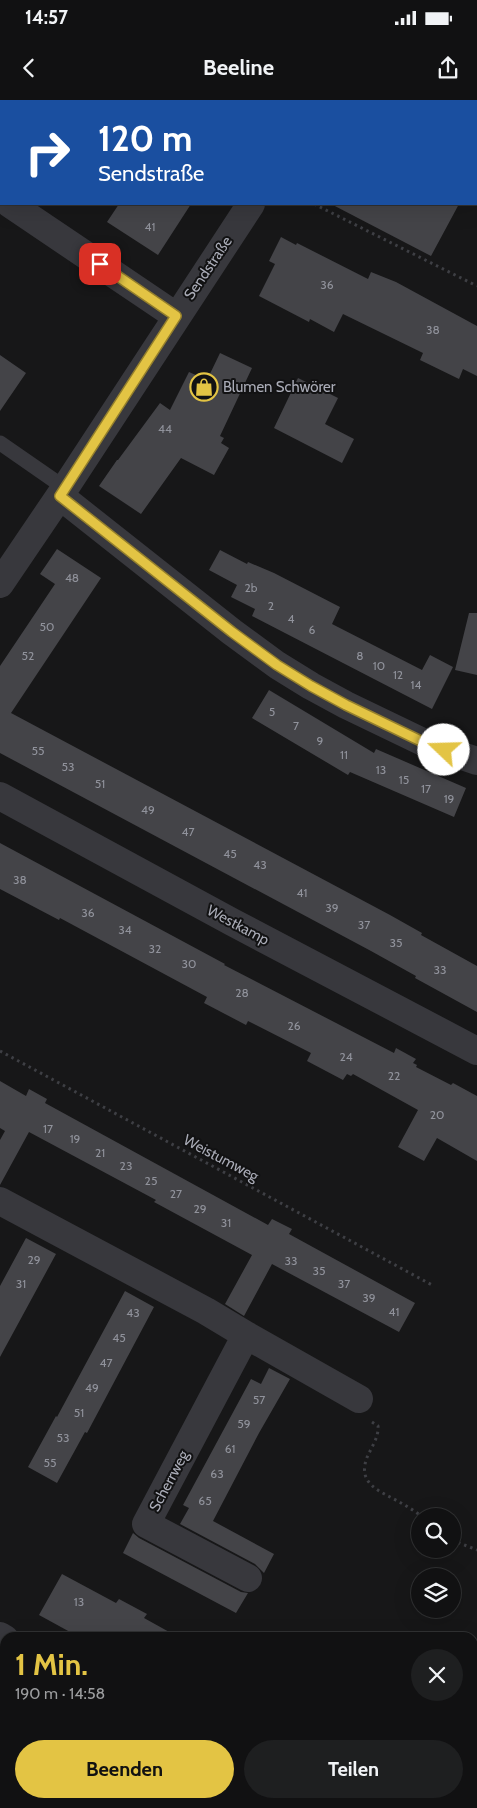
<!DOCTYPE html>
<html lang="de">
<meta charset="utf-8">
<style>
:root{--surface:#111112;--page:#1e1f20;--text:#f1f3f6;--muted:#9c9d9f;--line:#303132;--accent:#e3c444}
body{margin:0;font-family:Cabin,sans-serif;background:var(--page);color:var(--text);height:100vh;display:flex;flex-direction:column;font-size:19px;white-space:nowrap}
*{box-sizing:border-box;margin:0}
p{font-size:16px;color:var(--muted)}
.icon{flex:none;width:28px;height:28px;fill:none;stroke:currentColor;stroke-width:2;stroke-linecap:round;stroke-linejoin:round}
.map{position:relative;flex:1;overflow:hidden}
.side{position:absolute;left:0px;top:1532px;width:478px;height:176px;display:flex;flex-direction:column;background:var(--surface);border-radius:15px 15px 0 0;box-shadow:0 5px 20px #0002,0 0 0 1px var(--line)}
.side>*{flex:none}
.hud{position:absolute;left:0px;top:0px;width:478px;height:105px;box-shadow:0 5px 20px #0002,0 0 0 1px var(--line);background:#1a4fa0;color:#fff;overflow:hidden}
.fabs{position:absolute;left:411px;top:1408px;display:grid;gap:10px}
.fabs a{display:grid;place-items:center;width:50px;height:50px;border-radius:50%;background:var(--surface);box-shadow:0 5px 20px #0002,0 0 0 1px var(--line);font-size:25px}
.pin{position:absolute;display:grid;place-items:center;width:42px;height:42px;color:#fff;margin:-21px;border-radius:10px;box-shadow:0 2px 8px #0006}
.me{position:absolute;width:55px;margin:-28px;rotate:291deg;stroke-linejoin:round;filter:drop-shadow(0 0 4px #0008)}
.turn{display:flex;align-items:center;gap:18px;height:105px;padding:0 15px;font-size:22px}
.turn .icon{width:65px;height:65px;stroke-width:2.5}
.turn b{display:block;font-size:35px;line-height:42px}
.round{display:grid;place-items:center;flex:none;width:52px;height:52px;border-radius:26px;background:var(--page)}
.headline{display:flex;align-items:center;justify-content:space-between;height:85px;padding:0 15px}
h1{font-size:30px;font-weight:800;line-height:38px;color:var(--accent)}
.cta{display:flex;gap:10px;margin-top:auto;padding:10px 15px}
.cta a{flex:1;height:58px;border-radius:30px;background:var(--accent);color:#111;font-size:20px;font-weight:800;line-height:58px;text-align:center}
.cta a+a{background:var(--page);color:var(--text)}
.status{display:flex;justify-content:space-between;align-items:center;height:35px;padding:0 25px;background:var(--surface);direction:ltr}
.status svg{height:14px;fill:currentColor}
header{display:flex;justify-content:space-between;align-items:center;height:65px;padding:0 15px;background:var(--surface);font-size:22px;font-weight:800}
.map>svg:first-child{display:block}
.built{fill:#232325}
.building{fill:#444448}
.lines{fill:none;stroke-linecap:round;stroke-linejoin:round}
.path{stroke:#3e3f44;stroke-width:3;stroke-dasharray:2.5 4;stroke-linecap:butt}
.lane{stroke:#38383d;stroke-width:15}
.street{stroke:#38383d;stroke-width:28}
.route-casing{stroke:#947f2c;stroke-width:12}
.route{stroke:#e3c444;stroke-width:9}
.labels{text-anchor:middle;dominant-baseline:central;stroke-width:4;stroke-linejoin:round;paint-order:stroke}
.number-label{font-size:12px;fill:#90929b}
.street-label{font-size:15px;fill:#aaacb7;stroke:#121213}
.poi-label{font-size:15px;fill:#aaacb7;stroke:#121213;text-anchor:start}
</style>
<div class="status"><b>14:57</b><svg viewBox="0 0 49 12"><path d="M0 12V9h3v3zM5 12V6h3v6zM10 12V3h3v9zM15 12V0h3v12zM26 1h20v11H26zM47 4h2v5h-2z"/></svg></div>
<header><svg class="icon" aria-label="back" viewBox="0 0 24 24"><path d="M15 5l-7 7 7 7"/></svg>Beeline<svg class="icon" aria-label="share" viewBox="0 0 24 24"><path d="M12 15V3M7 8l5-5 5 5M5 13v7h14v-7"/></svg></header>
<div class="map">
<svg width="477" height="1708" viewBox="0 0 477 1708">
<rect width="100%" height="100%" fill="#171718"/>
<!-- built -->
<path class="built" d="M473,1641L477,1643V1708H384L376,1704H472Z"/>
<!-- building -->
<path class="building" d="M119,104H191L158,155L107,122Z
M331,104H459L431,156Z
M281,137L296,145L297,143L368,179L371,172L396,182L477,226V276L463,269L459,279L420,260L423,253L343,214L334,232L310,219L309,222L259,196L275,164L269,161Z
M220,253L252,268L220,336L224,338L221,343L229,348L214,375L181,358L141,414L99,386L117,360H118L160,303L170,310L189,272L207,280Z
M0,255L26,273L0,311Z
M298,278L338,298L325,324L354,339L342,363L274,328Z
M57,449L101,478L11,613L390,815L422,833L421,835L477,866V912L415,878L416,876L371,851L0,653V566L55,484L40,474Z
M220,450L247,464L248,462L274,473L340,507L332,524L422,570L430,555L453,567L432,609L252,516L255,509L231,497L237,485L209,470Z
M469,513H477V575L455,570Z
M269,590L374,653L376,649L466,688L454,717L350,672L348,675L252,618Z
M0,743L225,864L224,865L394,953L396,948L416,959L413,963L417,965L416,967L451,985L453,983L477,996V1061L437,1038L424,1061L398,1047L418,1010L353,974L351,976L347,974L343,980L307,961L311,953L248,921L246,925L204,903L207,897L60,818L59,820L0,789Z
M0,981L26,996L29,989L47,999L45,1003L268,1125L272,1119L292,1129L289,1134L415,1203L399,1232L272,1164L244,1216L225,1204L252,1155L154,1102L156,1100L29,1032L0,1085V1040L5,1031L0,1028Z
M26,1138L56,1154L0,1257V1186Z
M125,1191L154,1207L87,1333L85,1332L57,1383L28,1367L56,1316L57,1317Z
M269,1268L290,1279L259,1333L213,1421L274,1454L264,1473L255,1464L180,1424L189,1408L183,1405L251,1279L261,1284Z
M133,1433L139,1438L241,1492L248,1493L236,1513L123,1453Z
M62,1474L116,1503L119,1499L147,1514L144,1518L180,1538H81L39,1515Z"/>
<g class="lines">
<!-- path -->
<path class="path" d="M314,104L477,186
M0,951L432,1185
M372,1322L378,1326C379,1336 372,1347 368,1355C355,1385 381,1391 401,1403C408,1407 415,1411 421,1416
M452,1440L477,1450"/>
<!-- lane -->
<path class="lane" d="M0,343L65,388"/>
<!-- street -->
<path class="street" d="M320,1L321,0
M10,104L176,216
M60,396L232,532L277,565L311,586L346,605L427,644L477,661
M0,484L65,388L251,104
M0,696L232,822L477,951
M0,1101L206,1211L246,1235L146,1424L248,1478
M246,1235L359,1299
M0,1536L5,1539
M307,1704L315,1708
M281,1708L283,1704"/>
</g>
<g class="lines">
<!-- route casing -->
<g class="route-casing">
<path id="route" d="M100,164L176,216L60,396L232,532L277,565L311,586L346,605L427,644L444,650"/>
</g>
<!-- route -->
<use href="#route" class="route"/>
</g>
<!-- icons -->
<defs>
<g id="shop-ring" transform="scale(1.4375)"><circle r="9.5" fill="#121213" stroke="#e3c444" stroke-width="1.5"/><path d="M-5-2.5h2.3a2.7 3.5 0 0 1 5.4 0H5L5.5 6h-11ZM-1.5-2.5h3a1.5 2.3 0 0 0-3 0Z" fill="#e3c444"/></g>
</defs>
<g fill-rule="evenodd">
<use href="#shop-ring" x="204" y="287"/>
</g>
<g class="labels">
<!-- number labels -->
<g class="number-label">
<text x="150" y="126">41</text>
<text x="327" y="184">36</text>
<text x="433" y="229">38</text>
<text x="165" y="328">44</text>
<text x="72" y="477">48</text>
<text x="251" y="487">2b</text>
<text x="271" y="505">2</text>
<text x="291" y="518">4</text>
<text x="47" y="526">50</text>
<text x="312" y="529">6</text>
<text x="28" y="555">52</text>
<text x="360" y="555">8</text>
<text x="379" y="565">10</text>
<text x="398" y="574">12</text>
<text x="416" y="584">14</text>
<text x="272" y="611">5</text>
<text x="296" y="625">7</text>
<text x="320" y="640">9</text>
<text x="38" y="650">55</text>
<text x="344" y="654">11</text>
<text x="68" y="666">53</text>
<text x="381" y="669">13</text>
<text x="404" y="679">15</text>
<text x="100" y="683">51</text>
<text x="426" y="688">17</text>
<text x="449" y="698">19</text>
<text x="148" y="709">49</text>
<text x="188" y="731">47</text>
<text x="230" y="753">45</text>
<text x="260" y="764">43</text>
<text x="20" y="779">38</text>
<text x="302" y="792">41</text>
<text x="332" y="807">39</text>
<text x="88" y="812">36</text>
<text x="364" y="824">37</text>
<text x="125" y="829">34</text>
<text x="396" y="842">35</text>
<text x="155" y="848">32</text>
<text x="189" y="863">30</text>
<text x="440" y="869">33</text>
<text x="242" y="892">28</text>
<text x="294" y="925">26</text>
<text x="346" y="956">24</text>
<text x="394" y="975">22</text>
<text x="437" y="1014">20</text>
<text x="48" y="1028">17</text>
<text x="75" y="1038">19</text>
<text x="100" y="1052">21</text>
<text x="126" y="1065">23</text>
<text x="151" y="1080">25</text>
<text x="176" y="1093">27</text>
<text x="200" y="1108">29</text>
<text x="226" y="1122">31</text>
<text x="34" y="1159">29</text>
<text x="291" y="1160">33</text>
<text x="319" y="1170">35</text>
<text x="21" y="1183">31</text>
<text x="344" y="1183">37</text>
<text x="369" y="1197">39</text>
<text x="394" y="1211">41</text>
<text x="133" y="1212">43</text>
<text x="119" y="1237">45</text>
<text x="106" y="1262">47</text>
<text x="92" y="1287">49</text>
<text x="259" y="1299">57</text>
<text x="79" y="1312">51</text>
<text x="244" y="1323">59</text>
<text x="63" y="1337">53</text>
<text x="230" y="1348">61</text>
<text x="50" y="1362">55</text>
<text x="217" y="1373">63</text>
<text x="205" y="1400">65</text>
<text x="79" y="1501">13</text>
</g>
<!-- street labels -->
<g class="street-label">
<text transform="translate(208 168) rotate(-56)">Sendstraße</text>
<text transform="translate(238 825) rotate(28)">Westkamp</text>
<text transform="translate(221 1058) rotate(28)">Weistumweg</text>
<text transform="translate(169 1381) rotate(-62)">Scherrweg</text>
</g>
<!-- poi labels -->
<g class="poi-label">
<text x="223" y="287">Blumen Schwörer</text>
</g>
</g>
</svg>
<div class="fabs">
<a><svg class="icon" aria-label="search" viewBox="0 0 24 24"><circle cx="10" cy="10" r="6"/><path d="M15 15l6 6"/></svg></a>
<a><svg class="icon" aria-label="layers" viewBox="0 0 24 24"><path d="M12 4l9 5-9 5-9-5zM3 14l9 5 9-5"/></svg></a>
</div>
<div class="pin" style="left:100px;top:164px;background:#d93025"><svg class="icon" aria-label="arrive" viewBox="0 0 24 24"><path d="M6 21V4h12l-3 4 3 4H6"/></svg></div>
<svg class="me" style="left:444px;top:650px" viewBox="-20 -20 40 40"><circle r="19" fill="#fff"/><path d="M0-13L10 11 0 6-10 11z" fill="#e3c444"/></svg>
<div class="hud">
<div class="turn"><svg class="icon" aria-label="right" viewBox="0 0 24 24"><path d="M7 20v-9h11M14 6l5 5-5 5"/></svg><div><b>120 m</b>Sendstraße</div></div>
</div>
<section class="side">
<div class="headline"><div><h1>1 Min.</h1><p>190 m · 14:58</p></div><a class="round"><svg class="icon" aria-label="close" viewBox="0 0 24 24"><path d="M6 6l12 12M18 6L6 18"/></svg></a></div>
<div class="cta"><a>Beenden</a><a>Teilen</a></div>
</section>
</div>
